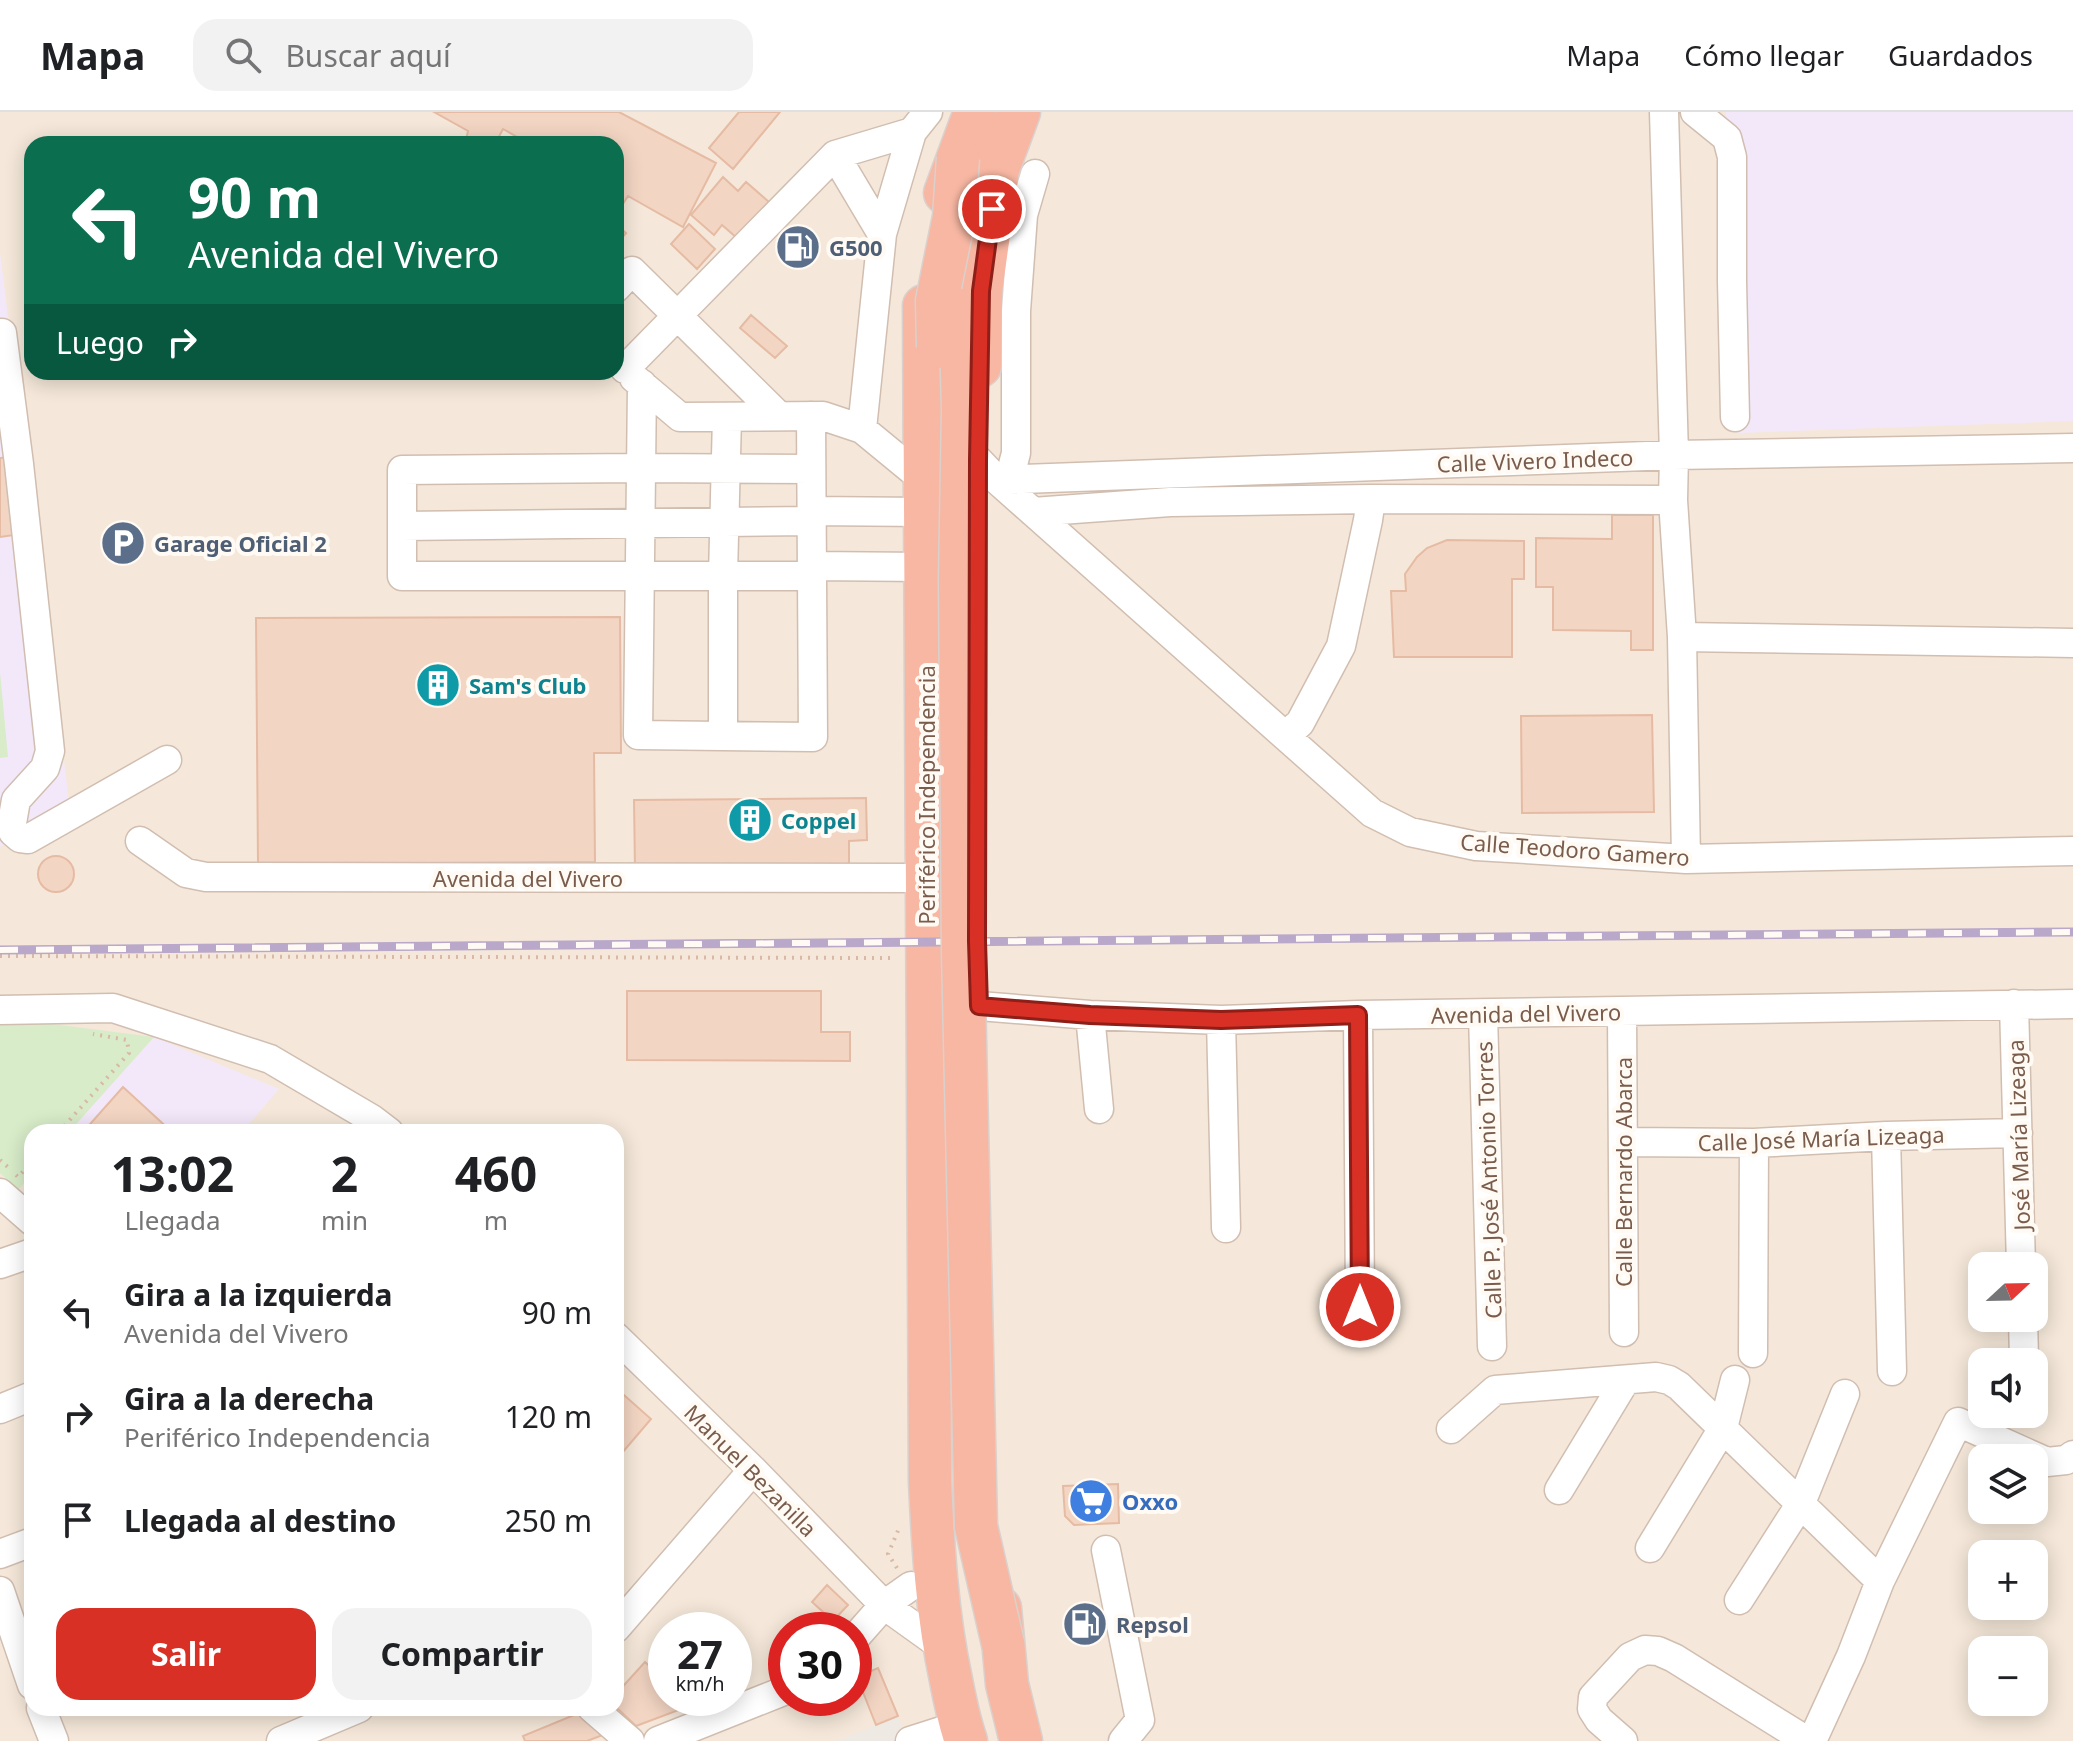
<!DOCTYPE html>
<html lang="es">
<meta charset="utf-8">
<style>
:root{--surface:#fff;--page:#f2f2f2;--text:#202124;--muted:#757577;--line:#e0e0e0;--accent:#d93025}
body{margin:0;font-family:"Noto Sans",sans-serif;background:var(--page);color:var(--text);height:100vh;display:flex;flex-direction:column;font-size:30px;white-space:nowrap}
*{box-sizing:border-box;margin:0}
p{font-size:26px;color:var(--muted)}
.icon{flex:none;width:44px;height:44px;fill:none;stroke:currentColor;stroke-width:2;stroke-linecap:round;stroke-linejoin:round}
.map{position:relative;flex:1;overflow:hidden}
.details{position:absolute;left:24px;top:1012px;width:600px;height:592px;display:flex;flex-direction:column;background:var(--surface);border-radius:24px;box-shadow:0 4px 20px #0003}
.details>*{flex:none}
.top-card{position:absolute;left:24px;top:24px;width:600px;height:244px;border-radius:24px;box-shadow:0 4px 20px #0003;background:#0b6e4f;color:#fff;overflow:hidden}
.needle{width:52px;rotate:68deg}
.fabs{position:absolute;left:1968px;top:1140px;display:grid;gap:16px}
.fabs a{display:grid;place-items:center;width:80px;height:80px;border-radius:16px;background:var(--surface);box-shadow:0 4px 20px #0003;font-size:40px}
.speed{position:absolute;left:648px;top:1500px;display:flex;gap:16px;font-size:40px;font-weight:700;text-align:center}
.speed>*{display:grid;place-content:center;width:104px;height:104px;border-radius:50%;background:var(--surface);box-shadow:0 4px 20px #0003;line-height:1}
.speed small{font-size:20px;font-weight:400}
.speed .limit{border:12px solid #d22;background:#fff;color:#111}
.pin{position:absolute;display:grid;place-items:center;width:68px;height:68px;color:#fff;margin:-34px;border:4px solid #fff;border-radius:50%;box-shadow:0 2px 8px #0007}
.me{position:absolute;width:88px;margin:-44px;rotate:0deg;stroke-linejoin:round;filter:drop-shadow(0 0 6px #0008)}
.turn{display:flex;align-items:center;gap:28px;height:168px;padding:0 32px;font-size:36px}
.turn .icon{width:104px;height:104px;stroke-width:2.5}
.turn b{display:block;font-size:56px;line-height:68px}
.then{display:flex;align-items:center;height:76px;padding:0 32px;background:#0003;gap:16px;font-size:30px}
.eta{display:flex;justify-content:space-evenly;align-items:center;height:136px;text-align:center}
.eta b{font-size:48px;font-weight:700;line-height:56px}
.button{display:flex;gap:16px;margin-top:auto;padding:16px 32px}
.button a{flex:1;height:92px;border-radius:24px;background:var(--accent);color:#fff;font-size:32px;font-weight:700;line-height:92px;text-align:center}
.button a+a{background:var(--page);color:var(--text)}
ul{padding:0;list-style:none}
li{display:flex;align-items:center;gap:24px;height:104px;padding:0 32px}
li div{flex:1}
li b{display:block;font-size:30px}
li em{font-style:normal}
header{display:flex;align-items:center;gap:48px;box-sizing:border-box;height:112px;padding:0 40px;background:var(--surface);border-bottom:2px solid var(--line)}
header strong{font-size:38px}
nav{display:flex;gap:44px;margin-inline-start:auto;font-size:28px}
.search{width:560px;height:72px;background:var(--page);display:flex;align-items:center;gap:20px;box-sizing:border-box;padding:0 28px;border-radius:24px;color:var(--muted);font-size:30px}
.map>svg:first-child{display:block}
.residential{fill:#f5e8da;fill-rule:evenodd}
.industrial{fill:#efe9e4}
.education{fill:#f3e8fa}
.green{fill:#d8ecc9}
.building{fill:#f3d5c3;stroke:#e6bba3;stroke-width:2}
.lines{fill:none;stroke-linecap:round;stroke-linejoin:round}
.minor-casing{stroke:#d1beb0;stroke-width:31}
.highway-casing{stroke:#dad1cd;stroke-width:45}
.path{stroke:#d9b8a5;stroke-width:4;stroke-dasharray:2 6;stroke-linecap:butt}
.minor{stroke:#fff;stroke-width:28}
.highway{stroke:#f7b7a3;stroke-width:42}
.rail-casing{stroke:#b9a8c9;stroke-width:9}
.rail{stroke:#fffaf3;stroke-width:6;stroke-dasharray:18;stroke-linecap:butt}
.highway-bridge-casing{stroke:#dad1cd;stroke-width:45;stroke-linecap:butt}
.highway-bridge{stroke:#f7b7a3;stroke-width:42}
.route-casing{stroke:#8d1f18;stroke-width:20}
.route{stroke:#d93025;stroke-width:14}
.labels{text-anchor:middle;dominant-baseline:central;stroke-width:8;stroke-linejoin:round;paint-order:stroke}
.service-label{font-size:22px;font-weight:bold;fill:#4e5e75;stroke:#fffaf3;text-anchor:start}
.street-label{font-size:22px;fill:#7a5c4d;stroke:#fffaf3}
.culture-label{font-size:22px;font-weight:bold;fill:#0d838f;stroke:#fffaf3;text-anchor:start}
.shop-label{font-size:22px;font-weight:bold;fill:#366cbe;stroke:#fffaf3;text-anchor:start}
</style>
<header>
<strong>Mapa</strong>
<div class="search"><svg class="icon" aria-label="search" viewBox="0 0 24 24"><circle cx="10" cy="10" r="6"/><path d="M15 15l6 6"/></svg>Buscar aquí</div>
<nav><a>Mapa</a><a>Cómo llegar</a><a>Guardados</a></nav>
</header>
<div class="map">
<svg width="2073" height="1629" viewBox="0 0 2073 1629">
<rect width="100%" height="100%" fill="#fdf6ec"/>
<!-- residential -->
<path class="residential" d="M0,0H2073V1629H0ZM32,32H616V260H32ZM32,1020H616V1596H32ZM1982,1154H2034V1206H1982ZM1982,1250H2034V1302H1982ZM1982,1346H2034V1398H1982ZM1982,1442H2034V1494H1982ZM666,1518H734V1586H666ZM786,1518H854V1586H786ZM1982,1538H2034V1590H1982Z"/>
<!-- industrial -->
<path class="industrial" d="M898,1604L908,1629H837Z"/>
<!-- education -->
<path class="education" d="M1726,0H2073V309L1738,321Z
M0,141L69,689L0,735Z
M154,925L279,977L242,1020H69Z"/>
<!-- green -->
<path class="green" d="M0,560L8,645L0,646Z
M21,908L154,925L69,1020H32V1062L18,1078L0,1061V909Z"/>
<!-- building -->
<path class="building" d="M434,0H619L716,51L683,115L628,84L623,92L616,88V32H530L503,17L495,32H465L468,19Z
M739,0H780L733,57L709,36Z
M723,65L738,79L746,70L769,90L737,126L722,113L714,123L691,103Z
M616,112L626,121L616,133Z
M689,112L715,137L697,157L671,132Z
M751,203L787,234L775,246L740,216Z
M12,345L21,422L0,425V346Z
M1612,403H1653V538H1631V519L1553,518V475H1536V426L1612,427Z
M1447,428L1524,429V467H1512V545H1394L1391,479H1406L1405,462L1417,445L1427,436Z
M620,505L621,641H594L595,750L258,752L256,506Z
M1652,603L1654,700L1522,701L1521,604Z
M866,686L867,728L849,729V757L635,758L634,688Z
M38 762a18 18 0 1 1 36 0a18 18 0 1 1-36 0Z
M627,879H821V920H850V949L627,948Z
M123,975L172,1020H83Z
M616,1276L651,1307L616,1348Z
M1118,1372L1119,1411L1074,1413L1065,1404L1063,1374Z
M827,1473L848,1493L833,1509L812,1490Z
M645,1550L666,1569V1586H684L692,1593L636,1614L616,1595V1582Z
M878,1556L898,1604L876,1613L857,1565Z
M579,1601L603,1623L587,1629H525L523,1624Z"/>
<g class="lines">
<!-- minor casing -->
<g class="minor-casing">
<path id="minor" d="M1664,0L1674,343L1673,388L1682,525L1686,747
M1695,0L1727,26L1732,45V169L1735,305
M835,43L882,122
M616,176L632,159L779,304
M0,221H2L19,352L50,639L45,656L16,688L12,711L13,720L20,726L28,727L167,648
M625,257L835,43L912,20
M634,266L680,305L823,304L862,317L924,368
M642,272L638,623L813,625L811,304
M862,317L882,122L912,20L928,0
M978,348L997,368L1372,701L1410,720L1476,734L1686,747L2073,739
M811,357L641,356L402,358V464H811
M997,368L1674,343L2073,336
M1009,368L1016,341V199L1023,103L1035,62
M811,399L925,400
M1033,400L1170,390L1371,387
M402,414L811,409
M812,454L925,455
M1682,525L2073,531
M1286,623L1300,611L1341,534L1368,408L1371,387L1673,388
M723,624V464L727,305
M140,729L186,761L206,765L926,766
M2014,892L2021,1154
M979,894L1090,903L1221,908L1358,903L2073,892
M0,898L113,896L270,947L372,1007L389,1020
M1622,900L1624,1220
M1483,902L1492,1234
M1090,903L1099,997
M1358,903L1360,1195
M1221,908L1226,1116
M1886,1024L1892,1259
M1624,1030L1754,1031L1886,1024L2018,1021
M0,1081L32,1109
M0,1152L32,1141
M2023,1206L2024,1247
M616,1225L753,1358L884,1493L944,1536
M1753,1241L1754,1031
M0,1297L32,1284
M1451,1317L1495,1278L1656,1265L1669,1268L1679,1274L1880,1469
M1559,1378L1625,1269
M1650,1436L1723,1316L1735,1268
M1106,1438L1140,1608L1123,1629
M0,1442L32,1430
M0,1479L32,1573
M1739,1488L1801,1391L1845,1282
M616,1516L753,1358
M854,1527L884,1493L911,1474
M41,1596L54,1629
M592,1596L630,1629
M281,1629L359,1596
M658,1629L786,1578
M910,1629L960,1613
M1623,1629L1599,1608L1592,1597L1593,1585L1630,1545L1645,1538L1658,1539L1674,1546L1807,1629
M1812,1629L1851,1544L1880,1469L1958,1310L2047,1350L2066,1348L2073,1343"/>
</g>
<!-- highway casing -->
<g class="highway-casing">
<path id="highway" d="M945,81L975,0
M924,194L930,1369C933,1436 937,1503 951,1568C955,1589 959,1609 966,1629
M980,254L981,179L998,57L1019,0
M1000,1496L1007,1572L1021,1629"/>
</g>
<!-- path -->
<path class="path" d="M0,844L896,846
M59,1020L129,941L127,928L93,922
M0,1048L10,1057
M16,1063L18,1065L32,1050
M897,1456L888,1442L900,1414"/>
<!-- minor -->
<use href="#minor" class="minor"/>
<!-- highway -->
<use href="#highway" class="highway"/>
<!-- rail casing -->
<g class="rail-casing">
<path id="rail" d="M0,838L2073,820"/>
</g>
<!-- rail -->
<use href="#rail" class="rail"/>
<!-- highway-bridge casing -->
<g class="highway-bridge-casing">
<path id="highway-bridge" d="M960,198L963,297L960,468L963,840L976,1414L1003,1532
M938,235L937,189L954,105L958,46"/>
</g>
<!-- highway-bridge -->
<use href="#highway-bridge" class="highway-bridge"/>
</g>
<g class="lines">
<!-- route casing -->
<g class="route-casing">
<path id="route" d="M992,97L981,179L978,348L977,829L979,894L1090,903L1221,908L1358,903L1360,1195"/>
</g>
<!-- route -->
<use href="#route" class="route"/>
</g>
<!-- icons -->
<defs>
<g id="fuel-disc" transform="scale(2.3)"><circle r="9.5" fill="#5c6f8a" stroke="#fffaf3"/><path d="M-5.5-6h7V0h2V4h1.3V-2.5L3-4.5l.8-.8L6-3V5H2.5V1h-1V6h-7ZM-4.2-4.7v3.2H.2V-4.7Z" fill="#fff"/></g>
<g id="parking-disc" transform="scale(2.3)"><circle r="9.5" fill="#5c6f8a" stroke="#fffaf3"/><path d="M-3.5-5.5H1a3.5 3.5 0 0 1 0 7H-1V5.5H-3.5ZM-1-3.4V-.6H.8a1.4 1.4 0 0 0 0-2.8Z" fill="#fff"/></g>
<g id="building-disc" transform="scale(2.3)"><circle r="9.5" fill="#0f9aa8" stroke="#fffaf3"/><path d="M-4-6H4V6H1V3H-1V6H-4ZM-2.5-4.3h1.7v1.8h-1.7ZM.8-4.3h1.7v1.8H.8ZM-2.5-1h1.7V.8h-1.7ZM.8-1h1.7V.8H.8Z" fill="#fff"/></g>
<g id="supermarket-disc" transform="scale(2.3)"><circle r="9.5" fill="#3f7fe0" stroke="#fffaf3"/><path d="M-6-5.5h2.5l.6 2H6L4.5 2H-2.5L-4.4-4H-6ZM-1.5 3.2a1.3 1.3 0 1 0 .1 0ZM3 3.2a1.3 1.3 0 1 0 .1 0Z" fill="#fff"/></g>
</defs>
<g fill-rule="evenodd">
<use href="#fuel-disc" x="798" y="135"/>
<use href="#parking-disc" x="123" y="431"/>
<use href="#building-disc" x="438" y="573"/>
<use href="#building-disc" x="750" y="708"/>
<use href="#supermarket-disc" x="1091" y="1389"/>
<use href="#fuel-disc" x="1085" y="1512"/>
</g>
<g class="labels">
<!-- service labels -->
<g class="service-label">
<text x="829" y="135">G500</text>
<text x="154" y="431">Garage Oficial 2</text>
<text x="1116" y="1512">Repsol</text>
</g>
<!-- street labels -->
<g class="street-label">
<text transform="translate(1535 348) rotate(-2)">Calle Vivero Indeco</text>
<text transform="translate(926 683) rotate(-90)">Periférico Independencia</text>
<text transform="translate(1575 737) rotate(4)">Calle Teodoro Gamero</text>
<text x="528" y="766">Avenida del Vivero</text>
<text transform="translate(1526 901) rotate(-1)">Avenida del Vivero</text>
<text transform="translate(2018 1023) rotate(-92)">José María Lizeaga</text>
<text transform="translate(1821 1026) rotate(-2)">Calle José María Lizeaga</text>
<text transform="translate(1623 1060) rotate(-90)">Calle Bernardo Abarca</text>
<text transform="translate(1488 1068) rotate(-92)">Calle P. José Antonio Torres</text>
<text transform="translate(751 1358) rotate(45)">Manuel Bezanilla</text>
</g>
<!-- culture labels -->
<g class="culture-label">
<text x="469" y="573">Sam's Club</text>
<text x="781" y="708">Coppel</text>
</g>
<!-- shop labels -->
<g class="shop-label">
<text x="1122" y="1389">Oxxo</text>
</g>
</g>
</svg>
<div class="fabs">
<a><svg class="needle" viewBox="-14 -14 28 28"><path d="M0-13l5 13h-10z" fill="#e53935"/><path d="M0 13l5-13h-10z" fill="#757577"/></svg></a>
<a><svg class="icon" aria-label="sound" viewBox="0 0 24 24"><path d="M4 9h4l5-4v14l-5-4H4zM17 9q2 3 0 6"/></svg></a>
<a><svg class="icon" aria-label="layers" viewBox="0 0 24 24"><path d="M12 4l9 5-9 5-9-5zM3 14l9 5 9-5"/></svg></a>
<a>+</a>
<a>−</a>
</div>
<div class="speed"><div>27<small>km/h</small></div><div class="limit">30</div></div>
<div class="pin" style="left:992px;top:97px;background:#d93025"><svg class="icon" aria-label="arrive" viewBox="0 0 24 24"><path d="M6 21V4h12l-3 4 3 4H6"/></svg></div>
<svg class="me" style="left:1360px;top:1195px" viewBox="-20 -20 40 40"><circle r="17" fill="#d93025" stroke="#fff" stroke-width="3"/><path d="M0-11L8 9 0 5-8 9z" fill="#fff"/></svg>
<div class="top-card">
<div class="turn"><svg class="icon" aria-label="left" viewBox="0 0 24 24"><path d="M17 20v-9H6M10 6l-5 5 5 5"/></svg><div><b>90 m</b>Avenida del Vivero</div></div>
<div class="then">Luego<svg class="icon" aria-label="right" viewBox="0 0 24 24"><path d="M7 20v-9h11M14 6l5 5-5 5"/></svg></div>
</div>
<section class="details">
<div class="eta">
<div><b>13:02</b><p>Llegada</p></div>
<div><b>2</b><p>min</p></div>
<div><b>460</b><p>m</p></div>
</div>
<ul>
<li><svg class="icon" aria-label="left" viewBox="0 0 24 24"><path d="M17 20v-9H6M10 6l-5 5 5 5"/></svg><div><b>Gira a la izquierda</b><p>Avenida del Vivero</p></div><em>90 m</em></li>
<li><svg class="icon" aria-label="right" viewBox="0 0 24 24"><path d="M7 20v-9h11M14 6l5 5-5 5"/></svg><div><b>Gira a la derecha</b><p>Periférico Independencia</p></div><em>120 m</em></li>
<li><svg class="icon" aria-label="arrive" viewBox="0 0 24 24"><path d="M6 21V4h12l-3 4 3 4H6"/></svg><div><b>Llegada al destino</b></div><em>250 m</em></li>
</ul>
<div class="button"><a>Salir</a><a>Compartir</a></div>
</section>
</div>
